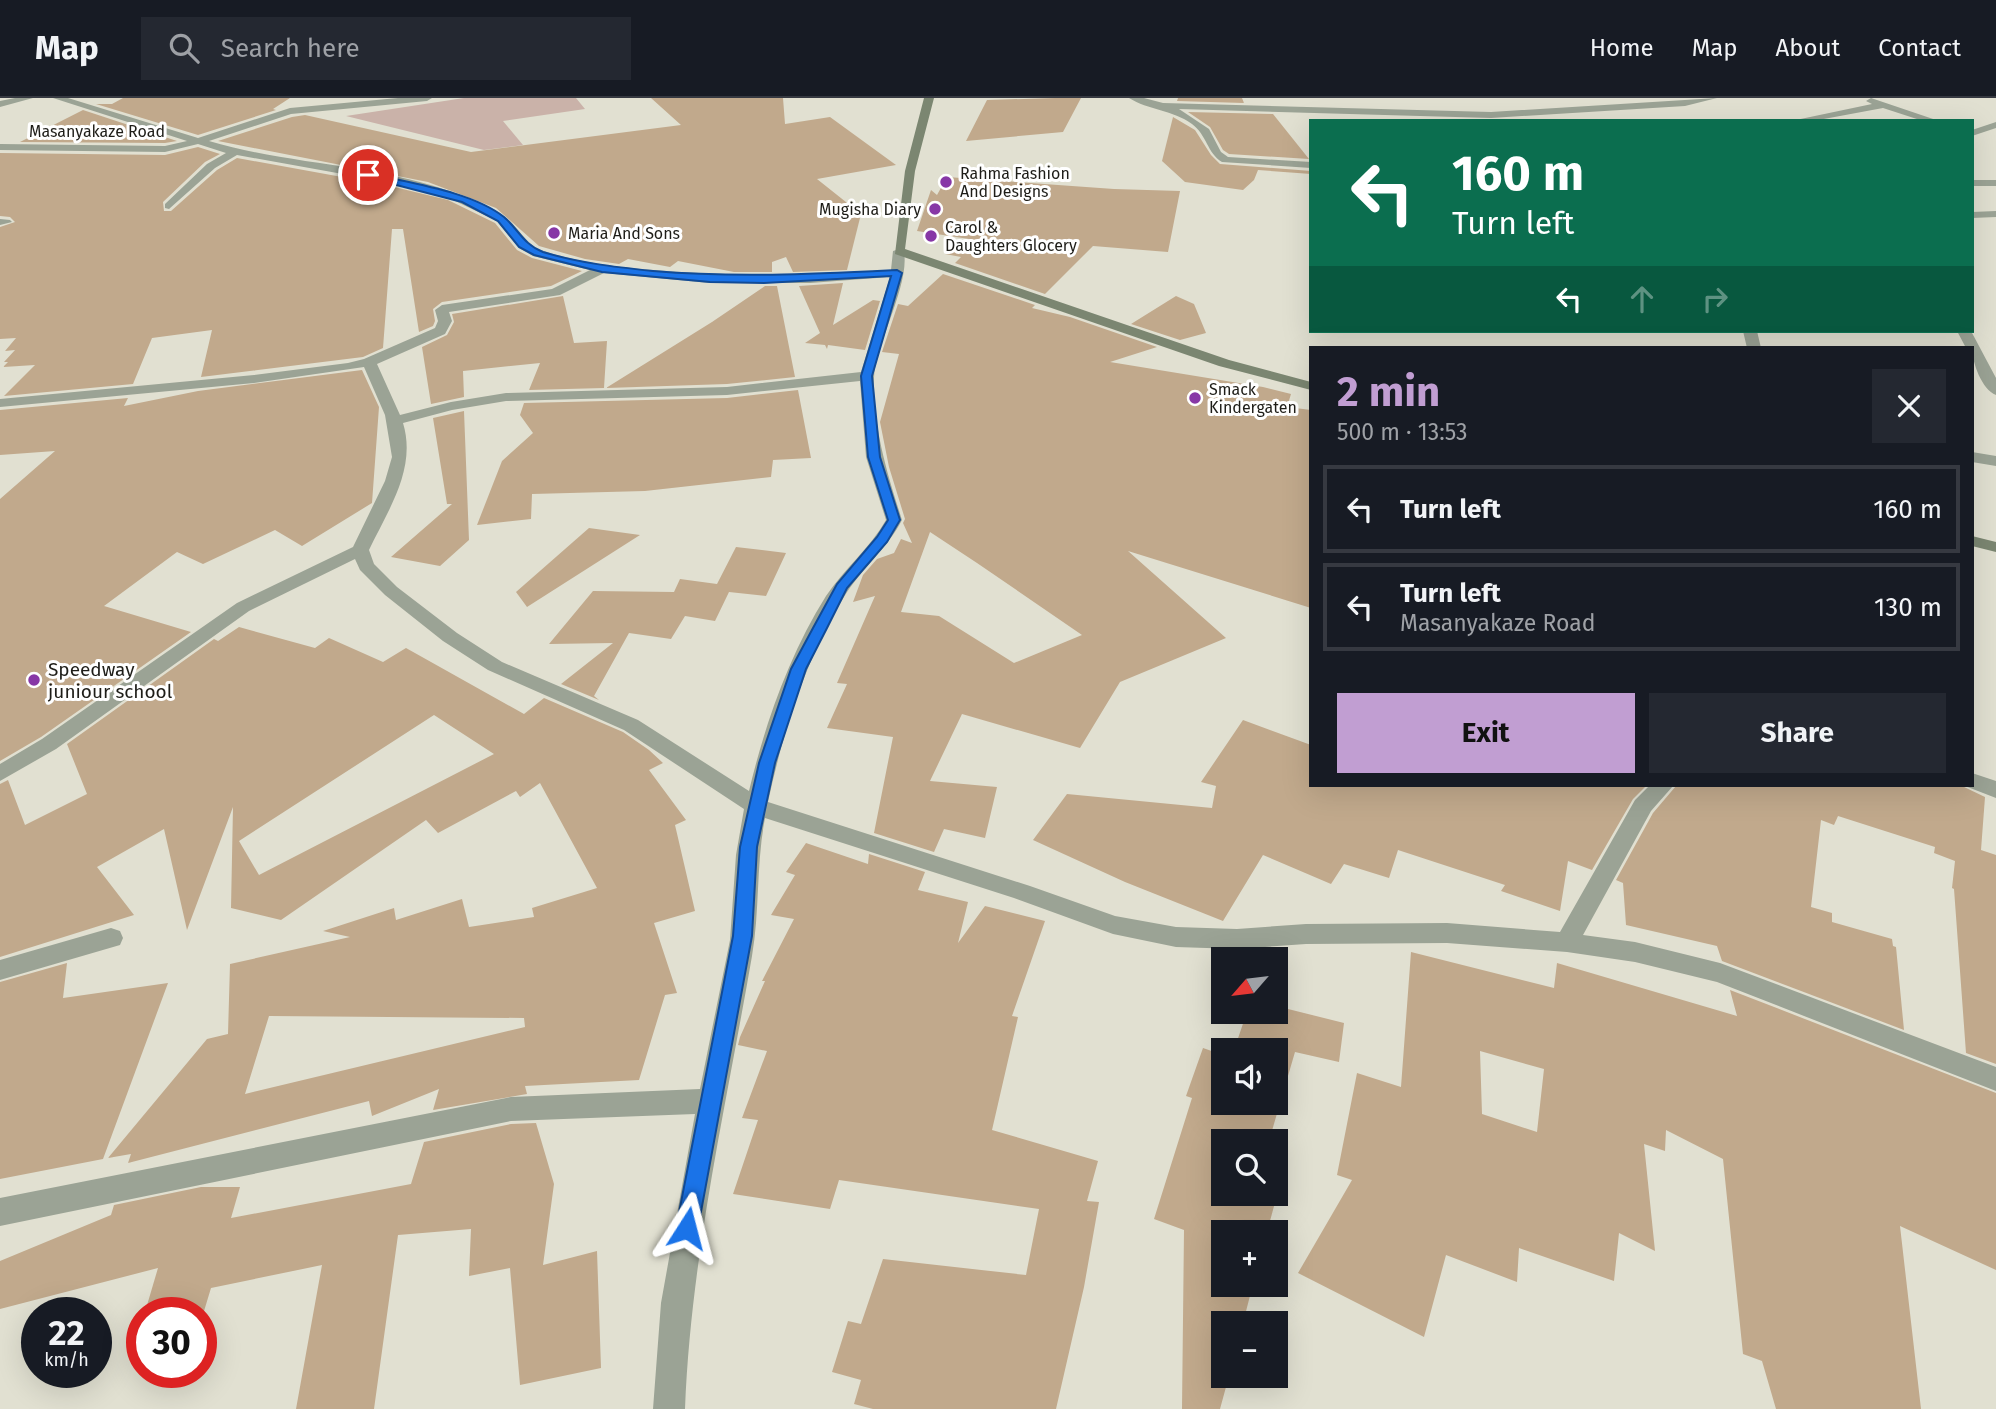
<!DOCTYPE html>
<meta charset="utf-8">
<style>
:root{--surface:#171b24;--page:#242831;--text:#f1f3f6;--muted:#9ea1a6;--line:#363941;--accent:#c19ed2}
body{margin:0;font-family:"Fira Sans",sans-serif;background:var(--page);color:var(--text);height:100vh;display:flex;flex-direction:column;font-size:26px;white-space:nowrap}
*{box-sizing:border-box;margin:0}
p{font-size:23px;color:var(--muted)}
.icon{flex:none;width:38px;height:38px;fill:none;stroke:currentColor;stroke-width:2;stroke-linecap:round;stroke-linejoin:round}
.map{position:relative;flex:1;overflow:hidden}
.sheet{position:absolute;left:1309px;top:248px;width:665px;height:441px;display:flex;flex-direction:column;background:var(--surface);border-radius:0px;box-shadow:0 7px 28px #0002}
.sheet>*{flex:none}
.hud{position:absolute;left:1309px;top:21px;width:665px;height:214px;border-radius:0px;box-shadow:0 7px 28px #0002;background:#0b6e4f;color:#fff;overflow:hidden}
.needle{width:46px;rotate:242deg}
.buttons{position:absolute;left:1211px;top:849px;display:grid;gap:14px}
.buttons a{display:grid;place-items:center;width:77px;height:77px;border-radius:0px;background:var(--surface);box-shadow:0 7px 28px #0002;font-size:35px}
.speed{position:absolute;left:21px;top:1199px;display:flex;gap:14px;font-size:35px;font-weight:700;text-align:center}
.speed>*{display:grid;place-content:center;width:91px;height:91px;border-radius:50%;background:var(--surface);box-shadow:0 7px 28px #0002;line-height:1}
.speed small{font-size:18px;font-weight:400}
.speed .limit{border:10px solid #d22;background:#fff;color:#111}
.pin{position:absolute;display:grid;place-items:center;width:60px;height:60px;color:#fff;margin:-30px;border:4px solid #fff;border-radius:50%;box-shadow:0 2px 7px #0007}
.me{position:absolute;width:77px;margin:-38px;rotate:9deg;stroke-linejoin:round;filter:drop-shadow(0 0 5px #0008)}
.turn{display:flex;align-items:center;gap:24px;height:147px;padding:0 28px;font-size:32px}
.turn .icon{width:91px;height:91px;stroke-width:2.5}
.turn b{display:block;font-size:49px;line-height:60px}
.lanes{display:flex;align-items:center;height:66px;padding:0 28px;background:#0003;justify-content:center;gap:35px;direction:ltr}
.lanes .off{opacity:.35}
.round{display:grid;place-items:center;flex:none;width:74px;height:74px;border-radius:0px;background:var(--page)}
.overview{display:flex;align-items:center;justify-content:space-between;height:119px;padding:0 28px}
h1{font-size:42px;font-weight:700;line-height:52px;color:var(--accent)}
.cta{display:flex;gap:14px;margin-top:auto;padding:14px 28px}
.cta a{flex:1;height:80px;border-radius:0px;background:var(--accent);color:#111;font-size:28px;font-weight:700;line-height:80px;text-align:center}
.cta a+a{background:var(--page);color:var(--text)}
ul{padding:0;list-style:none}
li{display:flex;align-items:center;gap:21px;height:88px;margin:0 14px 10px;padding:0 14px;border:4px solid var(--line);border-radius:0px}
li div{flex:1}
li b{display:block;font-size:26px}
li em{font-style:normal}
header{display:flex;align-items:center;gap:42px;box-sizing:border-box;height:98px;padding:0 35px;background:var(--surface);border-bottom:2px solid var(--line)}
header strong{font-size:33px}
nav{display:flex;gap:38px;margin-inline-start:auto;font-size:24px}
.search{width:490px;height:63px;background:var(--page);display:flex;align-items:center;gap:18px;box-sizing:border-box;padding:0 24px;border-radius:0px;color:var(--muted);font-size:26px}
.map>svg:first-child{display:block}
.green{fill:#cab2a9}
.building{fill:#c1a98c;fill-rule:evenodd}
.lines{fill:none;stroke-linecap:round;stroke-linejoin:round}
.street{fill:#9ba395;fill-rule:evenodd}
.secondary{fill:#7b8671;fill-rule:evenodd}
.route{fill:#1a73e8;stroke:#114b97;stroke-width:2}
.poi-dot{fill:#8737a6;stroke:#fff;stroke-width:2.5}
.labels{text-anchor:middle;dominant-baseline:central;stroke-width:6;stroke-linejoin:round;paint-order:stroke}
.far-street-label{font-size:16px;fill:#1e1d18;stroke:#fff}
.far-poi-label{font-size:16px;fill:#1e1d18;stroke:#fff;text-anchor:start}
.poi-label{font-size:19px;fill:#1e1d18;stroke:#fff;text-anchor:start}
</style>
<header>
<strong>Map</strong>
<div class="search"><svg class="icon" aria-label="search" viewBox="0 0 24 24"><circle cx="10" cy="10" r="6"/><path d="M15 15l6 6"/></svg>Search here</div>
<nav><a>Home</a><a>Map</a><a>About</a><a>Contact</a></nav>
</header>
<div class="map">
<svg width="1996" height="1311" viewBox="0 0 1996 1311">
<rect width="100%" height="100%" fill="#e1e0d1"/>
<!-- green -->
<path class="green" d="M464,0H576L585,11L503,23L523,47L484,52L346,18Z"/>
<!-- building -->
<path class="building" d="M123,0H290L273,11L276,12L198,37L96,6H112Z
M651,0H783L785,26L830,19L896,67L817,81L861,116L847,172L793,174L786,159L772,164V174H734L678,163L670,169L628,161L619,166L585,161L539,148L496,110L428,84L218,43L292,19L305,17L471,54L681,27Z
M1055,0H1081L1063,34L966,43L987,2Z
M1178,0H1242L1244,5L1177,3Z
M83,12L177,43L165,45L20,44Z
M1188,14L1273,16L1309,61L1229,56L1223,52L1210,29Z
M1173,19L1195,32L1211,57L1220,66L1311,73V76L1258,72L1254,82L1243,92L1185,84L1162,63Z
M198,49L220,56L205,64L163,104L164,113H171L217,72L237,60L386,87L448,102L495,125L517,152L532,160L582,173L551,188L442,204L433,211L435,223L433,228L419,234L403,131H392L383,250L363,259L201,279L212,232L152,240L133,286L4,298L35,267L3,269L8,264H4L15,252L5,253L16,240L0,241V129L15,124L10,119L0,118V55L165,57Z
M947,79L1114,91L1180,93L1168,154L1093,148L1045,196L955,165L961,159L945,156L969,141L917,133L931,92L937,97Z
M943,176L1035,207L1032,210L1070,219L1157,249L1110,264L1263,289L1291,296L1287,309L1311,312V510L1128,453L1226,540L1120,584L1080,650L962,616L930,683L997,689L985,740L944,731L934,754L874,735L893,639L827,630L847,586L837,585L875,498L853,504L863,477L877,461L894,455L901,441L912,445L903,425L905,421L889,369L880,324L899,256L882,254L898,206L908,208ZM930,434L977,465L1082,537L1014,565L939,518L901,514Z
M843,185L833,227L873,202L880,203L865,252L828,247L827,251L825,247L805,245L820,235L799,188Z
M765,188H777L795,279L727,286L606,290L712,224Z
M563,198L574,245L607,243L604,290L529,292L540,265L463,273L464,299L431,306L422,249L447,237L454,224L452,216Z
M1176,198L1194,206L1206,235L1180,242L1131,226Z
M362,272L379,309L372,405L302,448L275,432L203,466L177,454L104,508L191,534L41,639L0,663V401L55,353L0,357V312L128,300L124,308L198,293Z
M798,292L811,360L773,362L771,379L645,393L532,396L531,421L477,427L502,363L533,335L520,317L524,305L727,300Z
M464,313L469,442L440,468L391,459L452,406H447L433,320Z
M589,430L640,437L527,509L516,494Z
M736,449L786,455L766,498L729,494L715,523L685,518L671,541L629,535L594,598L599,602L561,586L613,545L549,546L593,493L674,494L680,481L717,486Z
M239,529L315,550L329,540L383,564L406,550L524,616L544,600L623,634L649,652L663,665L649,672L686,722L675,727L695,813L654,825L677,895L665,897L639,982L525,988L527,996L433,1012L439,991L372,1018L369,1003L128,1065L131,1056L108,1060L207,941L228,936L230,866L350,839L323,833L394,810L396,822L462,801L469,829L534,819L532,810L597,790L540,685L520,699L516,693L438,735L426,722L281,822L231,810L233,709L187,832L164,731L97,769L134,817L0,859V686L8,682L25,727L87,696L67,646L214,541L218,543ZM434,617L494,656L259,777L239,743ZM269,918L524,920L525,929L245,996Z
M1243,622L1311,647V688H1646L1633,701L1592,772L1568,763L1560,813L1501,793L1505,787L1398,752L1389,780L1344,766L1331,786L1263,757L1223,823L1125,784L1033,742L1067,696L1212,710L1216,688L1201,684Z
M1676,688H1962L1985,699L1981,752L1996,757V966L1966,955L1954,791L1952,790L1955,763L1934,755L1935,749L1838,718L1834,727L1821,722L1811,809L1832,815V824L1892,841L1893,848L1896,849L1904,932L1722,863L1717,848L1626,827L1623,785L1616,782L1653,715Z
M806,745L868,766L869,756L925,774L918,792L968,804L958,845L985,808L1045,823L1012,918L1018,919L992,1032L1098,1063L1087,1103L1099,1104L1084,1189L1056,1311H873L854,1306L861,1282L832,1274L848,1223L861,1226L883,1161L1026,1177L1039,1111L839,1082L830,1111L733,1096L758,1022L742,1020L767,953L738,947L740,939L765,883H762L794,821L771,817L795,777L786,774Z
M1411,854L1554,890L1557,865L1737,918L1730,892L1996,995V1172L1900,1128L1921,1311H1776L1762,1263L1743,1256L1723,1061L1666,1032L1665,1053L1644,1046L1655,1153L1619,1135L1614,1183L1519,1150L1517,1184L1446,1157L1424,1239L1298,1175L1352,1082L1337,1077L1357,975L1401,989ZM1480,953L1544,971L1537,1034L1482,1016Z
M67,865L63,900L168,885L103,1061L0,1081V884Z
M1276,908L1344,925L1339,964L1295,954L1269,1043H1223V1096H1276V1068L1284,1071L1267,1134H1223V1186H1253L1243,1225H1223V1278H1229L1220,1311H1182L1184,1132L1154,1121L1192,1000L1186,998L1203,950L1223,957V1004H1276V952H1234L1247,914H1276Z
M536,1025L554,1086L543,1167L597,1153L601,1270L520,1287L510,1170L469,1178L471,1131L398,1137L374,1311H296L322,1167L211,1190L201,1223V1214H145L158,1170L0,1211V1163L111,1117L114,1107L201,1089H240L231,1120L411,1086L424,1044L511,1026Z"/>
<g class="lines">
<!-- street -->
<path class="street" d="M15,0H33L0,9V3Z
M53,0H68L198,40L290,10L398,0H432L427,3L291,16L209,43C290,67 378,66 458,96C472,101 493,109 505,119C520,130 525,147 544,153C580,165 616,169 653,172C733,179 811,177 891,172L893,153L903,150C913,182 875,246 874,280C873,330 887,375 902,422C887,451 861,471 844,499C806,560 783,634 768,704L1030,788L1115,818L1176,829L1237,831L1306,826L1447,825L1560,834L1635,702L1649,688H1673L1651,713L1583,837L1635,844L1720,865L1996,969V993L1717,884L1635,864L1567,854L1447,845L1306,846L1237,851L1176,849L1113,836L1014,800L765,720C756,766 760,812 752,858C726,1009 691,1157 685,1311H653L661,1205L695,1016L511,1023L0,1128V1100L511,999L700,991L730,842L736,757L744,711L624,632L488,572L443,543L385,497L360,472L355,461L249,513L56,651L0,683V666L42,641L237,505L353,449L385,383L392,359L385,317L364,269L254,285L0,309V301L254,277L348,265L364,261L435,230L438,223L435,212L442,207L552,191L590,172L533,158L519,150L497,123L449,100L387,84L237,57L215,70L169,111L165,110V106L207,66L226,55L198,46L165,54L0,52V46L165,48L187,43ZM604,175L710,185H810L890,179L861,274L727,289L506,295L451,304L400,317L377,266L445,236L452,223L449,214L560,197ZM860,283L866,359L886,422C870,450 844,471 826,498C789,557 765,626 749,693L638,622L502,564L457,535L397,489L374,466L369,452C388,412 417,371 403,325L452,312L506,303L727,297Z
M1129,0H1144L1163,5L1491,14L1717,0L1685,8L1491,20L1179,11L1209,31L1221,54L1228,59L1311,64V70L1222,64C1207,55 1207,37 1192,26C1173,12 1148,12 1129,0Z
M1871,0L1939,23H1923L1883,10L1813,23H1791L1872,6L1866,3Z
M1996,24V30L1972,38V32Z
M1972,82H1996V88H1972Z
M1996,113V119L1972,120V114Z
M0,121L10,122L12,124L0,127Z
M1743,233H1757L1761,250H1747Z
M1957,233H1971L1996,280V297C1982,292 1972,264 1972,250H1966Z
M1972,354L1996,358V368L1972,364Z
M1972,675L1996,683V700L1965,688H1972Z
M111,830L120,833L123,840L120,847L0,882V862Z"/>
<!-- secondary -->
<path class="secondary" d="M924,0H934L915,73L905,151L1229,262L1311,284V292L1219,268L895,156L905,73Z
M1972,438L1996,444V454L1972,448Z"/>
</g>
<!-- route -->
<path class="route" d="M368,75C408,85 471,93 504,119C518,131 524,147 543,154C579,165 615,169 653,173C736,180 814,176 897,172L902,175L872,278L880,359L900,422L887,444L847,490L827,530L806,571L775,665L757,749L752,838L698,1130L695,1138L687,1141L679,1138L676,1130L733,838L740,749L759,665L791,571L813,530L837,486L877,439L888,422L868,359L861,278L891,178L764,185L710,184L602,174L534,157L519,149L498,123L462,104L365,79Z"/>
<!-- markers -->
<g class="poi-dot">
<circle cx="946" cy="84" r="7"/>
<circle cx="935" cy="111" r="7"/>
<circle cx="554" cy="135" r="7"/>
<circle cx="931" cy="138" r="7"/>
<circle cx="1195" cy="300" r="7"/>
<circle cx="34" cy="582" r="7"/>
</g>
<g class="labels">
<!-- far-street labels -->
<g class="far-street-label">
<text x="97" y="33">Masanyakaze Road</text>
</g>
<!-- far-poi labels -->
<g class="far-poi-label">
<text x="960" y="75">Rahma Fashion<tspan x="960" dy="18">And Designs</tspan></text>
<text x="921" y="111" text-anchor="end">Mugisha Diary</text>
<text x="945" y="129">Carol &amp;<tspan x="945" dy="18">Daughters Glocery</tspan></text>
<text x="568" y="135">Maria And Sons</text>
<text x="1209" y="291">Smack<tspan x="1209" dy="18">Kindergaten</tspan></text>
</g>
<!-- poi labels -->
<g class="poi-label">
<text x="48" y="571">Speedway<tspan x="48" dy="22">juniour school</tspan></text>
</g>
</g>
</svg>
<div class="buttons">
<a><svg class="needle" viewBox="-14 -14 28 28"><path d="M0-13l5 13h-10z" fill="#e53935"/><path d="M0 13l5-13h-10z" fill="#9ea1a6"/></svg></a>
<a><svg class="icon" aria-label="sound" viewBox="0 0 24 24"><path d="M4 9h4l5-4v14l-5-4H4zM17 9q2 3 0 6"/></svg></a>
<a><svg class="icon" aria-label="search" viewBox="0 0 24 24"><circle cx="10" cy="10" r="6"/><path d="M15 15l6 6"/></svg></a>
<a>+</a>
<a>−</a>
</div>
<div class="speed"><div>22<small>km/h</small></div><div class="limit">30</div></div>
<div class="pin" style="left:368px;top:77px;background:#d93025"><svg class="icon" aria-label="arrive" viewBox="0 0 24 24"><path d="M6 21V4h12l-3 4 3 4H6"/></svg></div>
<svg class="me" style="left:687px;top:1130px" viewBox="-20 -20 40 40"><path d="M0-17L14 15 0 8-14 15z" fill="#1a73e8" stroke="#fff" stroke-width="4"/></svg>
<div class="hud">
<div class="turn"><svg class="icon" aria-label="left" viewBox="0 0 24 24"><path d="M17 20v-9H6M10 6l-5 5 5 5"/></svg><div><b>160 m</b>Turn left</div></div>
<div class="lanes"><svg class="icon" aria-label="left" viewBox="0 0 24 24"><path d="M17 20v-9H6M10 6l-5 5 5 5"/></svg><svg class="icon off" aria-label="ahead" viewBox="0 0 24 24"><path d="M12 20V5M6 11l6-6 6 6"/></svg><svg class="icon off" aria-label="right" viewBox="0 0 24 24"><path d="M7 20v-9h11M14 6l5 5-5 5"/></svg></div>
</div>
<section class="sheet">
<div class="overview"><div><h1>2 min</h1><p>500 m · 13:53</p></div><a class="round"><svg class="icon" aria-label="close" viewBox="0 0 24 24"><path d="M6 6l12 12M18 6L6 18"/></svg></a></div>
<ul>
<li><svg class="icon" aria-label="left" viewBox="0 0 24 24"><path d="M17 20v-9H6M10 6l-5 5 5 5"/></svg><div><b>Turn left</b></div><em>160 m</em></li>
<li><svg class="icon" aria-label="left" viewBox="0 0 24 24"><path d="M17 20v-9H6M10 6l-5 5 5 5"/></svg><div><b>Turn left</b><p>Masanyakaze Road</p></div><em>130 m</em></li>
</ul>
<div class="cta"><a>Exit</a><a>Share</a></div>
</section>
</div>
